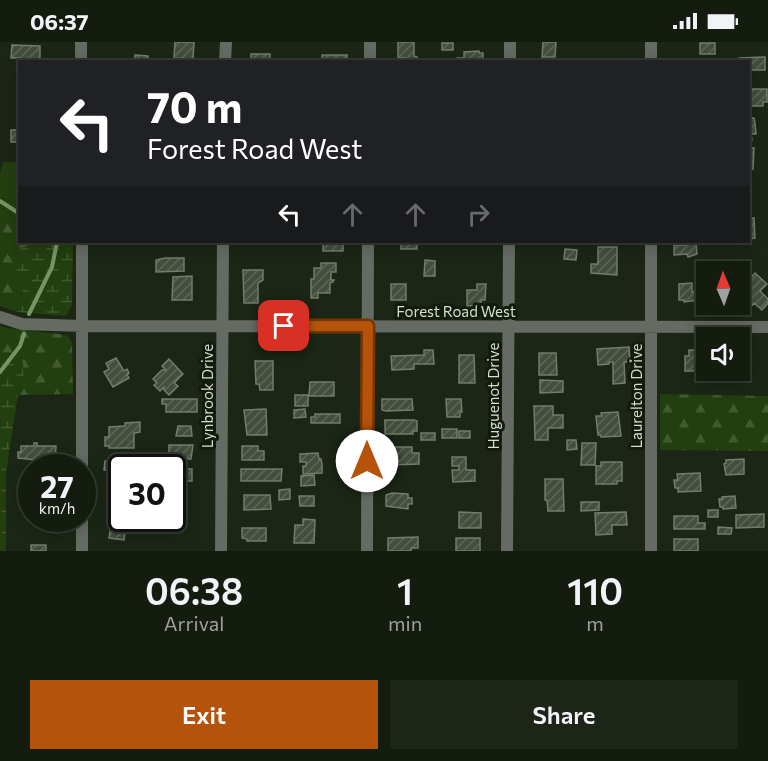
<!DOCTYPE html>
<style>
:root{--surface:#141c10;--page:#1d2519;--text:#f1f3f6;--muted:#9da19f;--line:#333a30;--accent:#b45309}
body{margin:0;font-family:Commissioner,sans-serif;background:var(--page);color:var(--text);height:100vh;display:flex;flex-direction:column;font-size:22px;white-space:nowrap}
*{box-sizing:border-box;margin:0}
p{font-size:20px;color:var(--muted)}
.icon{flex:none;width:33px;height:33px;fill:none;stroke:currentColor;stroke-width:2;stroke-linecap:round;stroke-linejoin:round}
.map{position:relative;height:509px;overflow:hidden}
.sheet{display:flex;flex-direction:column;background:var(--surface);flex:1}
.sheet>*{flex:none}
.guide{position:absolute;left:18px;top:18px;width:732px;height:183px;border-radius:0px;box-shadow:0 3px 15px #0003,0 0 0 2px var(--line);background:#202124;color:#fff;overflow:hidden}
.needle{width:39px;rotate:358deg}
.buttons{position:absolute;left:696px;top:219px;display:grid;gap:12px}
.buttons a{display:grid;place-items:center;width:54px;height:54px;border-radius:0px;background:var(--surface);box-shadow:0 3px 15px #0003,0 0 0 2px var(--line);font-size:30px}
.speed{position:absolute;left:18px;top:412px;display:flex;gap:12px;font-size:30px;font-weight:700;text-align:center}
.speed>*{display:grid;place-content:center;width:78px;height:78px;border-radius:50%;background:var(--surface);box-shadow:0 3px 15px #0003,0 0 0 2px var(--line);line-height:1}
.speed small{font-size:15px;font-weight:400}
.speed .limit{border:3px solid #111;border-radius:9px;background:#fff;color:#111}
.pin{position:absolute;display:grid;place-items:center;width:51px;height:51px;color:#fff;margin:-26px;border-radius:12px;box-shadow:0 3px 9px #0006}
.me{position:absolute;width:66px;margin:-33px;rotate:0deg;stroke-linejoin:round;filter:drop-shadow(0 0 4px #0008)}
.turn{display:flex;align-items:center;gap:21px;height:126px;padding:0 30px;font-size:27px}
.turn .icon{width:78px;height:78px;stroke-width:2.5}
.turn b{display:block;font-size:42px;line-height:51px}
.lanes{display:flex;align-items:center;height:57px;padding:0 30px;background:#0003;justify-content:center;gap:30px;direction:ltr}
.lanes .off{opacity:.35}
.eta{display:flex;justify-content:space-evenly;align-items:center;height:102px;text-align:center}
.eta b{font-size:36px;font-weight:600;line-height:42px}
.button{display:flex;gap:12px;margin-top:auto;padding:12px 30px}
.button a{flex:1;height:69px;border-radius:0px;background:var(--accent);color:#fff;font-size:24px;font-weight:600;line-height:69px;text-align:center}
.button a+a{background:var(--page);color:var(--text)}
.status{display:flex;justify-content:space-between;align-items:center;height:42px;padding:0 30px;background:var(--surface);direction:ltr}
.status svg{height:16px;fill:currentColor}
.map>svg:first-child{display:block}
.green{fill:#223f10}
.forest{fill:url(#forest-firs)}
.wetland{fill:url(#wetland-marsh)}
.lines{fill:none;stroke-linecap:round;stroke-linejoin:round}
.stream{stroke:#759563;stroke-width:4}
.building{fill:url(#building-hatch);stroke:#717e6b;stroke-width:1.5}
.minor{stroke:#656a62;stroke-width:12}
.route-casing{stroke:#753606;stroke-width:15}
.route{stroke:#b45309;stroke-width:10}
.labels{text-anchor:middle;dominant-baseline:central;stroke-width:6;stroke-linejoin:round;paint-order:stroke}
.street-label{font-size:15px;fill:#d6ddd3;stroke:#121c0d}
</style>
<div class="status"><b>06:37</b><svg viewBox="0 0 49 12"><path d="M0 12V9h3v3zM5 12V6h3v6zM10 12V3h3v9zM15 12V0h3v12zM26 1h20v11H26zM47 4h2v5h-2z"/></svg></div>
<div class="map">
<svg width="768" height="509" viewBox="0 0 768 509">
<defs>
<pattern id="forest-firs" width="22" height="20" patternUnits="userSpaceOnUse" patternTransform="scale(1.5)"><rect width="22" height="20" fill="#223f10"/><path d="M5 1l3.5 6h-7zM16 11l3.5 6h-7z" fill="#415a32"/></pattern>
<pattern id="wetland-marsh" width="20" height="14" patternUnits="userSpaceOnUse" patternTransform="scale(1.5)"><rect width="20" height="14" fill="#223f10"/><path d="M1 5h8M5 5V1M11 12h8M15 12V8" fill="none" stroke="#415a32"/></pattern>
<pattern id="building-hatch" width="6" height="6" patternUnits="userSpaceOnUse" patternTransform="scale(1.5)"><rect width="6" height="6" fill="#434e3d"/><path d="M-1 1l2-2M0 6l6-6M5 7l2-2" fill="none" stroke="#5d6758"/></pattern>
</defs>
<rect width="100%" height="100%" fill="#1b2616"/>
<!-- green -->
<path class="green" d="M3,120H19V163L0,155V131Z"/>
<!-- forest -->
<path class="forest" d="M0,161L13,175L19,176L20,200H37L20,207L24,244L17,270L0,264Z
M0,284L7,286L67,293L72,301L73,352L18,353L24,339L16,312L0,311Z
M660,352L768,354V409L660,408Z"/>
<!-- wetland -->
<path class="wetland" d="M0,155L19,163V176L13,175L0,161Z
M37,200H73L72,263L66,274L17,270L24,244L10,229L20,207Z
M0,311L16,312L23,320L24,339L18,353L6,430V509H0Z"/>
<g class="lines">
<!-- stream -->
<path class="stream" d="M0,159L20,172
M29,272L52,225L57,200
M0,330L20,304L24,292"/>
</g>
<!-- building -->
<path class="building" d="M175,0H194L193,17L174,16Z
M398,0H414V14L417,15V20H405V16H398Z
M543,0H556L555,15H542Z
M442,1H453V8H442Z
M700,1H715V12H700Z
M12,3L40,4V20H30L28,17V20H20L19,23V16H11Z
M479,9V11H483V20H457V16H464V10Z
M251,12H270V17H282V20H251Z
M135,13L148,14V20H134Z
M322,13H347V20H322Z
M765,15V28H748V20H739V16Z
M748,47H767V60H763V64H749Z
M748,76H754L755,81L756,92H751L752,98H748Z
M11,88H18V100H11Z
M748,106H754L753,127H748Z
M748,176H754L755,196L748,197Z
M323,200H343V209H323Z
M401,200H417V207H401Z
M684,200L696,201L697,212L688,215L687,212L674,213V203H685Z
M598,205H617V233L591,231V222H598Z
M565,207L577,208L576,218L564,217Z
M165,216H184V229L156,230V218Z
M425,218L435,219V234H424Z
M321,221H336V230H331V238H334L333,240L330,241V251H318V256H311V237H314V226H321Z
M243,228H263V238L258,241V261H244Z
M755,231L767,242L760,249L768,257V261L762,268L754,261L750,266L740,256V247Z
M192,234V258H172L173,235Z
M692,241V250L699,249V258L684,260V258H679V242Z
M391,242H406V258H391Z
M477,242H486L485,258H481V263L467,264V248H477Z
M629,305L630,320H624L625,341L613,342V320H609V322L598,323L597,307Z
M424,308H433L434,322H414V327L392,328L391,314L424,313Z
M689,308H701V314H706V328H728V337H710V331H707V329H685V314H689Z
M539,311H556L557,333H539Z
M459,313H474L475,341H459Z
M116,316L124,329L127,327L129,331L127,333L129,336L113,345L104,330L109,327L106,321Z
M169,317L183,332L174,341L178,344L169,353L164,348V345L160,349L154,343L157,341L153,337L162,328H166L162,324Z
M255,319H273V348H260L259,342H256Z
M540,338L563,339V350L540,351Z
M310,340H334V354H309Z
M295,353H308V364H295Z
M162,357H197V370H166V362H162Z
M382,357H412L413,368L386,369L382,368Z
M446,357H461L462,370H460V375H447Z
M534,364H553V373H563V386H548V398H535Z
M266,367L267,393H247L244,368Z
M305,367L306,375L294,376V368Z
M618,370L621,394L601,395V393H598L596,374H602L601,371Z
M315,372H340V381H311V375H315Z
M385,378H414L417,379V389H413V392H385Z
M140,380V390L134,391V406H109V404H105V395H109V385L125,384V381Z
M178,384H191L192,394H176Z
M442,387H457V396H442Z
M459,389H470V396H459Z
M421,391H435V398H421Z
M567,398H576L577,407L567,408Z
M34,401H37V404H56L55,420L18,416V410H21V404H34Z
M582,401H596L595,423H581Z
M169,403H193L191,417H169Z
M242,404H258V409H264V418H242Z
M390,405H412V411H419V422L390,423Z
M318,411L319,417H321L322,422V431L303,432V424H306V420H300V412Z
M452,415H466V428H475V439L453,440L452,428H459V424H452Z
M110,417L129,418V422H133V426H122V435H109V428H104L105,419H110Z
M744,417V432L726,433L724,422L726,421V418Z
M601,420H622V439H617V442H596V424H601Z
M172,427H192V439H172Z
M241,427H282L281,439H241Z
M700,431L701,449L678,450V446H675L674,438H678L677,432Z
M314,433L315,443L301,444V434Z
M545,437H563L564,469H548L547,458H545Z
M29,444H32V473H29Z
M290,447V457L279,458V448Z
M172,448H182V489H167V480H162V477H172Z
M392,451L408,452V456H412V462H408V467L386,464V453Z
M244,453H270L271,467L244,468Z
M299,454H314V464H300Z
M735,454L736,466L723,467V465H720L719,457H723L722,455Z
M581,460H599V468L581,469Z
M708,468H718V475H708Z
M459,470L481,471V486H459Z
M626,470L627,483H612V492L596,493L595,471Z
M764,472V485L736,486V473Z
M674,474H698V481H705V487H674Z
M303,477L315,478L314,501H294L295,483H303Z
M111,482L126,484L124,498L109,496Z
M718,485L732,486L731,492H718Z
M242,486H266V499H247V497L242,496Z
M418,495V506H411V509H388V496Z
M456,496H480V509H456Z
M674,497H698V509H674Z
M31,503H46V509H31Z"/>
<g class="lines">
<!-- minor -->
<path class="minor" d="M81,0V20
M225,20L226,0
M370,20V0
M510,20V0
M651,20V0
M82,200V426
M651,200V509
M0,275L22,282L83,284L768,285
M82,509V477
M221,509L223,200
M367,509L368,200
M507,509L509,200"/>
</g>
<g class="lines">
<!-- route casing -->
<g class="route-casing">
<path id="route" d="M284,284H368L367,419"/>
</g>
<!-- route -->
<use href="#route" class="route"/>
</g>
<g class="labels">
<!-- street labels -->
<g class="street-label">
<text x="456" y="269">Forest Road West</text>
<text transform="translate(207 354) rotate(-90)">Lynbrook Drive</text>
<text transform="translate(493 354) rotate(-90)">Huguenot Drive</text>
<text transform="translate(636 354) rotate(-90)">Laurelton Drive</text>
</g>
</g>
</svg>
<div class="buttons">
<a><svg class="needle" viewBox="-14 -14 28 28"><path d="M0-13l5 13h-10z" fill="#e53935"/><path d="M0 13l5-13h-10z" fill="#9da19f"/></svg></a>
<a><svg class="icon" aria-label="sound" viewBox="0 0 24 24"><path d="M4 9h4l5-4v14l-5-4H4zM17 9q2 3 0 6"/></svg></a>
</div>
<div class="speed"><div>27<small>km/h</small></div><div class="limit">30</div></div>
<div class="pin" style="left:284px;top:284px;background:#d93025"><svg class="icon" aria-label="arrive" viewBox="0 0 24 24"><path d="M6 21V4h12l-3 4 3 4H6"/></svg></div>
<svg class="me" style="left:367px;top:419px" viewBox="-20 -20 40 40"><circle r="19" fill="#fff"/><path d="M0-13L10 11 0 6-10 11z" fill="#b45309"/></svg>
<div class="guide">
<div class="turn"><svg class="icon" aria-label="left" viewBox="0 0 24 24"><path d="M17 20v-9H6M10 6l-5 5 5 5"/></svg><div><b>70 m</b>Forest Road West</div></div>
<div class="lanes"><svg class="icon" aria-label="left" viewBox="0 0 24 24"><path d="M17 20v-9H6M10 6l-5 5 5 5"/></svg><svg class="icon off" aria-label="ahead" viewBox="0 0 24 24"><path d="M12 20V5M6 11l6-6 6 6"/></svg><svg class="icon off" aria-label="ahead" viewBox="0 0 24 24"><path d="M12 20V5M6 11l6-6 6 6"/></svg><svg class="icon off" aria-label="right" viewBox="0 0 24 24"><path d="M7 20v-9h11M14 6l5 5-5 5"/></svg></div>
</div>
</div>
<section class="sheet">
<div class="eta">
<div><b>06:38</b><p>Arrival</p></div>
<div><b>1</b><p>min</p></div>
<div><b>110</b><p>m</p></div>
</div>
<div class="button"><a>Exit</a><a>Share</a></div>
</section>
